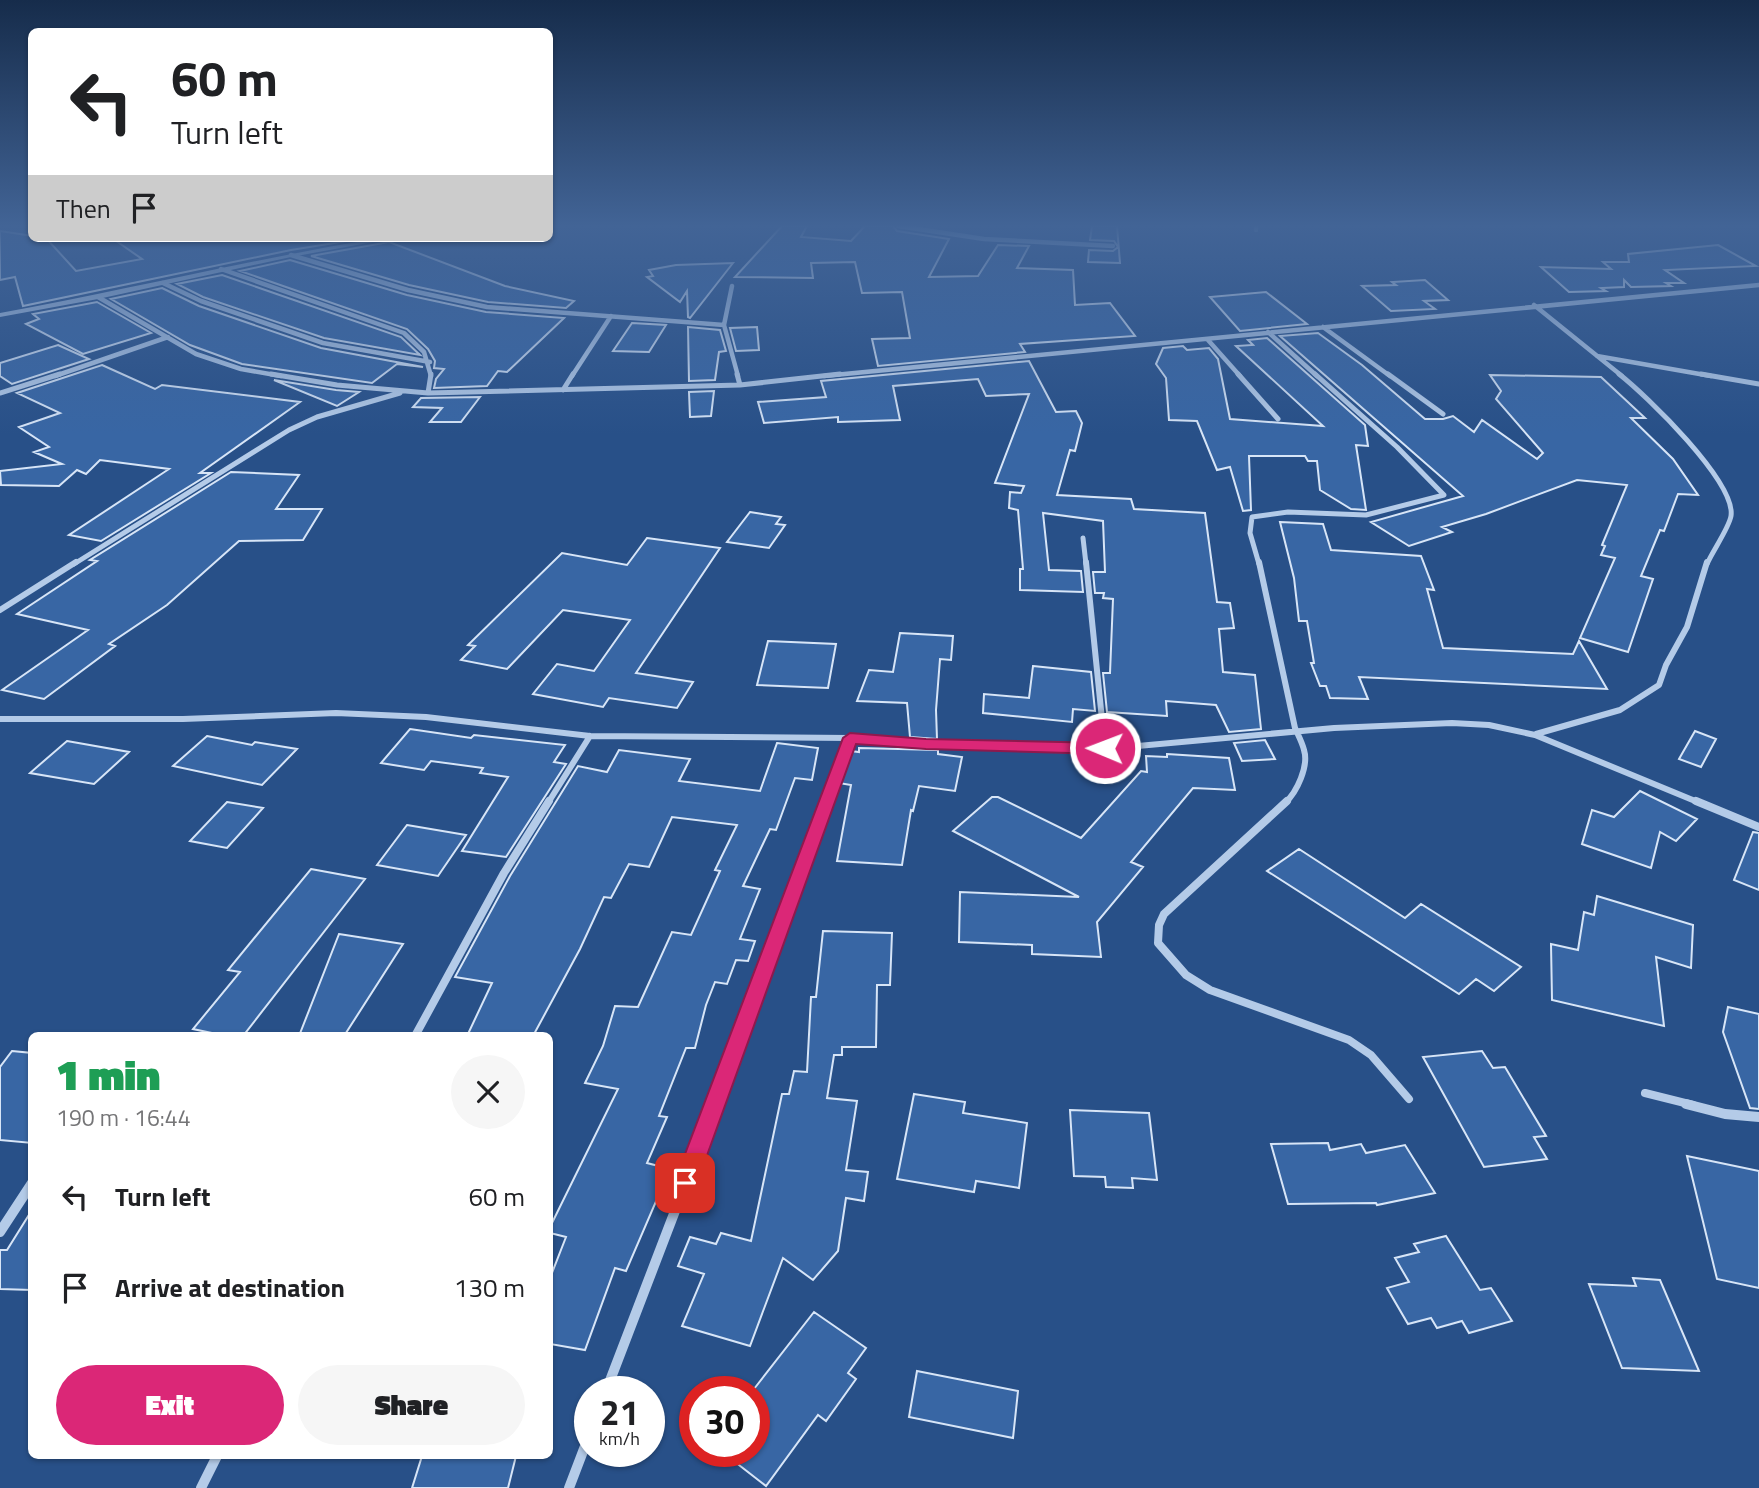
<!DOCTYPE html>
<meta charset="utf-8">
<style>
:root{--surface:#fff;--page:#f6f6f6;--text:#202124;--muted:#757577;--accent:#db2777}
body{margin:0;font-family:"Titillium Web",sans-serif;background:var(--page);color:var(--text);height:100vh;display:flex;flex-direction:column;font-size:26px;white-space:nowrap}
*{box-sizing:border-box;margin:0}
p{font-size:23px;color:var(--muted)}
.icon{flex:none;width:38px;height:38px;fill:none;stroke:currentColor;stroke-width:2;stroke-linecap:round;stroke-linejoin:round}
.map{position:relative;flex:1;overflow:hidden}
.drawer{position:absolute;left:28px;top:1032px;width:525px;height:427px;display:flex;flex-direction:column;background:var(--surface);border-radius:10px;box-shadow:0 2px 5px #0004}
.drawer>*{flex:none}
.top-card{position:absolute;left:28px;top:28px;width:525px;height:214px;border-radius:10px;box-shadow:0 2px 5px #0004;background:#fff;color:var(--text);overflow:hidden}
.speed{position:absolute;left:574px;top:1376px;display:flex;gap:14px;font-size:35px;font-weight:700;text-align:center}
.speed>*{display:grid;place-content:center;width:91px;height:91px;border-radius:50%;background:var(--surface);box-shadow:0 2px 5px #0004;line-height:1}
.speed small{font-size:18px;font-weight:400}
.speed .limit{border:10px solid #d22;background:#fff;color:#111}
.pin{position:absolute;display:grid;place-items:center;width:60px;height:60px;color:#fff;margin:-30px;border-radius:14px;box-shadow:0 4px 10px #0006}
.me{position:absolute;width:77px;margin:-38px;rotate:271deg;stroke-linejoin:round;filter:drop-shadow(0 0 5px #0008)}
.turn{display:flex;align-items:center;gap:24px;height:147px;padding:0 28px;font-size:32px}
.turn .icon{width:91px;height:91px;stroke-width:2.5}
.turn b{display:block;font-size:49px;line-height:60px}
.then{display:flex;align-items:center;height:66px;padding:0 28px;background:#0003;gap:14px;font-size:26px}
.round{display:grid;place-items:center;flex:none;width:74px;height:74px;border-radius:37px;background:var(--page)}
.summary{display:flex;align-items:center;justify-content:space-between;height:119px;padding:0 28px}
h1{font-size:42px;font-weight:800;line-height:52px;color:#1e9e55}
.button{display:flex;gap:14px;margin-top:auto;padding:14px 28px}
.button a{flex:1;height:80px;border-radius:42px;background:var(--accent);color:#fff;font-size:28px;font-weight:800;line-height:80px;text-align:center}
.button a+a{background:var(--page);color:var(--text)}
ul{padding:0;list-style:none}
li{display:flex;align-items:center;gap:21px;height:91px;padding:0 28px}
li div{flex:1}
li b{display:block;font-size:26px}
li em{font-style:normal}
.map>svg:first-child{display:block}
.building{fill:#3866a4;stroke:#d7e5f7;stroke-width:2}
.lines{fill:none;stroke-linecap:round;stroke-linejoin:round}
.minor-far4{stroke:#b4cbe8;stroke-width:4.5}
.minor-far3{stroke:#b4cbe8;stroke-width:5}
.minor-far2{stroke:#b4cbe8;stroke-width:6}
.minor-far1{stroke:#b4cbe8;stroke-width:8}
.minor{stroke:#b4cbe8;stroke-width:10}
.tertiary{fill:#b4cbe8;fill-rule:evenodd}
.route{fill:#db2777;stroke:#8e194d;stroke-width:2}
</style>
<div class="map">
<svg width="1759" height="1488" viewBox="0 0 1759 1488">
<rect width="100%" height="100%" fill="#285088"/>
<!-- building -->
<path class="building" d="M782,226H807L801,237L851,241L865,226H893L897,231L949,239L929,277L978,276L998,245L1029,246L1017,268L1073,270L1075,305L1110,303L1135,336L1020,344L1025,352L878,366L872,339L910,338L902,292L862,293L855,262L811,263L813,278L735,277Z
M1092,226H1117L1120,263L1088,262L1089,250L1113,251L1118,247L1114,241L1090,240Z
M0,231L46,238L76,271L142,259L112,238H365L291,250L23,306L15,277L0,280Z
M389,242L505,286L574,301L566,308L488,302L409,285L311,256Z
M1718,245L1756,266L1665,270L1684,283H1666L1671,286L1631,287L1624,280V287L1601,288L1606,291L1569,292L1541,267L1611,269L1603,262H1629L1628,254Z
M290,260L407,295L486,312L564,318L507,372L498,371L487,386L434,388L436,379L444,369L434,368L435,361L428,349L407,329L240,271Z
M733,263L690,318L688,317L687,291L680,302L647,277L653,276L649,270L676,265Z
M222,275L401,337L420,355L324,338L203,297L177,284Z
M1425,280L1448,300L1424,301L1435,309L1391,311L1362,286L1396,285L1392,282Z
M162,288L199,306L321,348L423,367L397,364L372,383L242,364L190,345L111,299Z
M1266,292L1307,324L1240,331L1210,297Z
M97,302L151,333L83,354L26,324L39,319L33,314Z
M632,323L666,325L649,352L613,351Z
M688,327L720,330L726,351L719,352L715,380L689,381Z
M757,327L759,350L736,351L730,328Z
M1318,333L1362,365L1425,419H1443L1453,416L1474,432L1482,420L1537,459L1543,453L1496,399L1501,391L1490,375L1601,377L1645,418H1631L1673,459L1698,495L1678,494L1664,531L1660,530L1641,576L1653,579L1628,652L1580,638L1615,558L1601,555L1605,546L1602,545L1627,485L1577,480L1486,514L1442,527L1452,532L1409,546L1371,522L1463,496L1280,336Z
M1267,338L1365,425L1368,446L1356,445L1366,510L1351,509L1320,490L1317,461H1308L1305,456H1249L1251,510L1243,511L1230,467L1217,470L1197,421L1169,420L1166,378L1156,364L1163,348L1183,346L1187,350L1209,348L1218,359L1230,419L1323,426L1236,346L1253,345L1248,340Z
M58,345L89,359L12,384L0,376V363Z
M1029,361L1056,412L1076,411L1082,423L1075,451L1070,450L1057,495L1131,499L1134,509L1205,513L1217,602L1230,603L1234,628L1219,629L1223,672L1255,675L1261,729L1229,732L1216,705L1166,701L1167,716L1107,712L1103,673H1110L1113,599L1103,598L1104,593H1095L1093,572H1105L1103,521L1043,513L1049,570L1081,571L1083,592L1020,590V569H1023L1018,510L1009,508L1010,492L1021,493L1024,486L995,483L1029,394L986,396L978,379L893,386L900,420L838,422V417L764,423L758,402L826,397L821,381Z
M102,365L155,389L162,385L300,402L200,473H211L101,541L69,535L169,469L100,460L86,474L77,470L59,486L1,485L0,471L62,464L34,452L49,447L19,427L60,413L17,393Z
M274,380L336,390L359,392L337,406Z
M714,391L711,416L690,417L689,392Z
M480,397L461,422H430L442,408L413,407L421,398Z
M231,472L299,475L276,509H322L303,540L239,541L167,605L109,644L115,646L44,699L2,690L88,630L17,614L97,561L90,560Z
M750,512L781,517L776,524L785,525L769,548L727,542Z
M1280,522L1323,524L1331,550L1421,556L1434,590L1427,589L1443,648L1573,654L1579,641L1607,689L1359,677L1368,699L1330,698L1326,686H1320L1311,663H1314L1307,621H1299L1294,578Z
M647,538L720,548L636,673L693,682L677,708L609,698L603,707L533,694L557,664L594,671L630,620L563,610L507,669L461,660L475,646L468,645L562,553L627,565Z
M900,633L953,636L951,660L940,659L936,710L937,739L910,737L907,703L857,701L869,670L893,672Z
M768,641L836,644L828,688L757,685Z
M1033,666L1091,672L1095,711L1073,709L1072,722L983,713L984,694L1029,698Z
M410,729L471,738L474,735L565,745L554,762L566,764L506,857L462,851L508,777L480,773L483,768L431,761L424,770L381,763Z
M1695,731L1716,739L1701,767L1679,759Z
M207,736L252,745L255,742L297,749L262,785L173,766Z
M1265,740L1275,759L1242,761L1234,743Z
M67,741L129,752L94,784L30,773Z
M777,743L818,748L812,780L795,778L776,830L770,829L743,886L760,889L740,939L755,941L748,961L736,960L727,984L715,982L706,1005L695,1048H686L659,1116L667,1117L647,1163L670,1169L626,1271L615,1268L585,1350L550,1344V1278L566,1237L550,1233V1227L618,1089L585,1083L603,1046L615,1006L638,1007L672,932L691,935L720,871L715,870L737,825L672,817L649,867L629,864L611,898L604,897L580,949L533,1036H467L492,983L455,977L510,876L578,766L607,772L619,750L690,759L679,781L760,791Z
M859,748L938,750V754L962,757L955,791L919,786L913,811L911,810L902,865L837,861L851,785L839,783L851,751L859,752Z
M1167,754L1229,758L1235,790L1193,788L1131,862L1143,867L1097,922L1101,957L1032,954V945L959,942L960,892L1079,897L953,831L992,797H998L1081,838L1141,771L1147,772L1146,756L1167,757Z
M1640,791L1697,819L1676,841L1660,832L1651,868L1582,844L1592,810L1614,817Z
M227,802L263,808L227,848L190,841Z
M407,825L466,835L438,876L377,865Z
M1753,832L1759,833V890L1734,880Z
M1299,849L1405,918L1421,904L1521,967L1494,991L1476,979L1459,994L1267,871Z
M311,869L365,879L243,1036H226L193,1029L240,972L228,970Z
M1597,896L1693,925L1691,968L1656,957L1664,1026L1552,1000L1551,944L1578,950L1584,912L1594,915Z
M823,931L892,933L890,985H877L876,1047H842V1055H834L827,1098L857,1101L846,1170L868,1172L864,1201L846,1198L838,1251L813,1280L783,1258L750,1346L682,1326L704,1274L678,1266L690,1237L716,1244L721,1233L751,1241L782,1094H789L794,1071L807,1072L811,997H816Z
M339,934L403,944L344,1036H299Z
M1728,1007L1759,1014V1109L1750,1108L1723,1032Z
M12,1051L32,1053V1143L0,1140V1067Z
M1482,1051L1493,1068L1505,1067L1546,1136L1534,1137L1547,1159L1484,1167L1423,1057Z
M914,1094L965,1102L963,1113L1027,1123L1019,1188L976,1181L974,1192L897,1179Z
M1070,1110L1149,1113L1157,1180L1132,1178L1133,1188L1106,1187L1105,1177L1074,1176Z
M1328,1143L1330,1150L1361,1144L1366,1153L1405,1145L1435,1193L1377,1205L1376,1203L1288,1204L1271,1144Z
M1687,1156L1759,1171V1288L1717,1279Z
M32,1210V1290L0,1289V1250H7Z
M1446,1236L1480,1290L1491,1288L1512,1321L1469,1333L1462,1321L1437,1328L1431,1318L1408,1324L1387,1288L1409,1282L1395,1258L1419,1252L1414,1244Z
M1633,1278L1660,1280L1699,1371L1622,1368L1589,1284L1636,1286Z
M814,1312L866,1348L848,1373L856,1379L826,1421L818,1415L766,1486L721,1451H754V1389Z
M917,1371L1018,1391L1013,1438L909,1417Z
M422,1456H516L508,1488H412Z"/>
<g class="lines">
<!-- minor-far4 -->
<path class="minor-far4" d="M898,226L984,239L1113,246
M1256,226V230
M291,255L408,290L487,307L724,325
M221,269L404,333L424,352L431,376
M163,283L201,301L323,343L430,362
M732,286L724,325L738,376
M98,297L196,354L241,369L281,376
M1534,305L1622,376
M1323,327L1390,376
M1268,332L1317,376
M1208,340L1240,376
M1597,356L1711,376
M55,376L168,337
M572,376L611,316
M824,376L1759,285"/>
<!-- minor-far3 -->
<path class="minor-far3" d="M271,374L337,385L428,393L740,385L840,374
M737,374L740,385
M1238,374L1278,419
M1388,374L1443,414
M1619,374C1646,395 1736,482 1731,516C1729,528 1712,552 1707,564
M1701,374L1759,384
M563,390L573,374
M0,393L60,374
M428,393L431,374
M1083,538L1086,564
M74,564L289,430L317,417L400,393
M1259,564L1250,533L1252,517L1288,512L1366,515L1444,495L1397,447L1315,374"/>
<!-- minor-far2 -->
<path class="minor-far2" d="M1086,562L1105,749
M1259,562L1295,728C1298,735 1302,742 1304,750C1309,766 1297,792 1285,803
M0,610L76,562
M0,719H183L336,713L426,717L590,736L850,738L926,744L1105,749L1334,728L1452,723L1489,725L1535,735L1700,803
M1536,734L1620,710L1659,685L1666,665L1687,627L1707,562
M548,803L590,736
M826,803L850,738"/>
<!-- minor-far1 -->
<path class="minor-far1" d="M1287,801L1164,914L1159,925L1158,943L1186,975L1210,990L1349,1040L1371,1055L1409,1099
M1696,801L1759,827
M415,1036L504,873L549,801
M1645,1093L1693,1105
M715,1105L827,801"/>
<!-- minor -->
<path class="minor" d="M1686,1104L1725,1114L1759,1117
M0,1232L32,1183
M606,1391L716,1104
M201,1488L217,1456
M569,1488L590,1433"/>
<!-- tertiary -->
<path class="tertiary" d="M380,238H395L291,257L98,299L0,317V313C127,290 253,259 380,238Z"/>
</g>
<!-- sky -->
<linearGradient id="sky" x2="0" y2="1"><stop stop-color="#162c4b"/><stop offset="0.52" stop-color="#426496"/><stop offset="1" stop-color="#426496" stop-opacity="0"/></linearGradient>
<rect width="1759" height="434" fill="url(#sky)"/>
<!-- route -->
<path class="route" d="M850,733L926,739L1105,743L1113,748L1105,754L926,749L856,744L697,1183L693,1190L685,1193L677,1190L674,1183L843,738Z"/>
</svg>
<div class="speed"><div>21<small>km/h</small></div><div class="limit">30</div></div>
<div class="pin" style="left:685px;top:1183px;background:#d93025"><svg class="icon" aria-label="arrive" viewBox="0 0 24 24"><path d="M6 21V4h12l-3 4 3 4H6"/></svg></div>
<svg class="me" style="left:1105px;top:748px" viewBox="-20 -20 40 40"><circle r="17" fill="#db2777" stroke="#fff" stroke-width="3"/><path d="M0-11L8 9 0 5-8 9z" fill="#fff"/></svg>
<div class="top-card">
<div class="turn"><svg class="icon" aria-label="left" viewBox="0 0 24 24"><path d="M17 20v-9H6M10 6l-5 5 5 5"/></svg><div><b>60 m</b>Turn left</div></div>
<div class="then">Then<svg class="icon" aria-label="arrive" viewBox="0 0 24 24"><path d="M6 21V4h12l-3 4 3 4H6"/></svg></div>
</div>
<section class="drawer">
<div class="summary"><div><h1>1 min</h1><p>190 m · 16:44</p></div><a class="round"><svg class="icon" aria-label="close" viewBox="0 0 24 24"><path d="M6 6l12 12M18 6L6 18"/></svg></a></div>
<ul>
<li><svg class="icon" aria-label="left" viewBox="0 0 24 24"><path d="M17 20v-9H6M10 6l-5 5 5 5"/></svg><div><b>Turn left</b></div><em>60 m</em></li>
<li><svg class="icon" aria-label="arrive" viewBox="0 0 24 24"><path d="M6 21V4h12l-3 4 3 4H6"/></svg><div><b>Arrive at destination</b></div><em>130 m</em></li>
</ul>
<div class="button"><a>Exit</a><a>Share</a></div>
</section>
</div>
